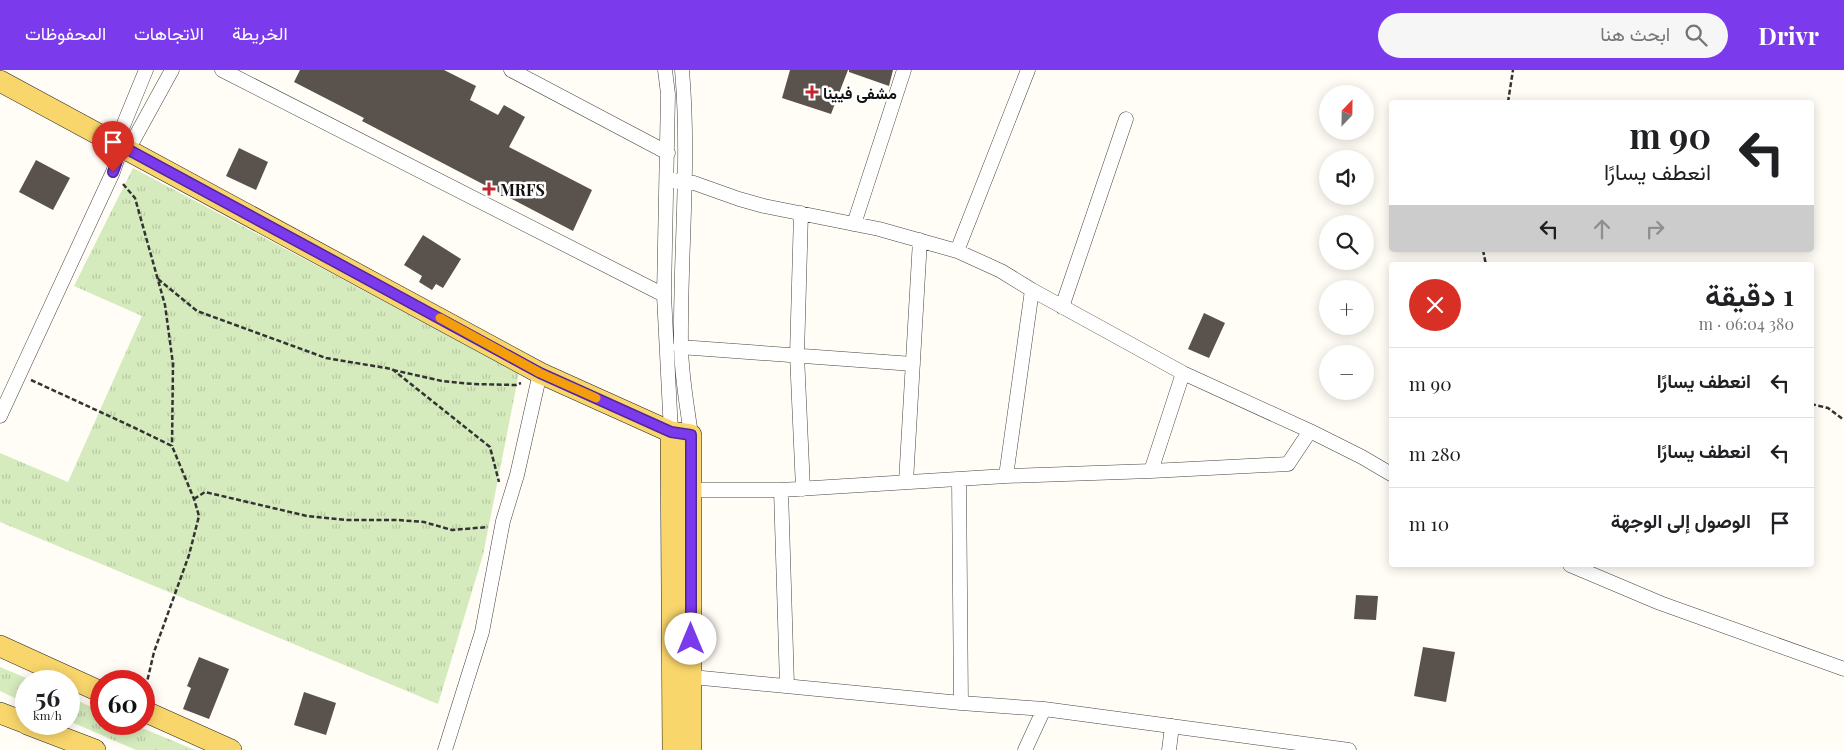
<!DOCTYPE html>
<html lang="ar">
<meta charset="utf-8">
<style>
:root{--surface:#fff;--page:#f6f6f6;--text:#202124;--muted:#757577;--line:#e0e0e0;--accent:#7c3aed}
body{margin:0;font-family:"Playfair Display",Vazirmatn,serif;background:var(--page);color:var(--text);direction:rtl;height:100vh;display:flex;flex-direction:column;font-size:19px;white-space:nowrap}
*{box-sizing:border-box;margin:0}
p{font-size:16px;color:var(--muted)}
.icon{flex:none;width:28px;height:28px;fill:none;stroke:currentColor;stroke-width:2;stroke-linecap:round;stroke-linejoin:round}
.map{position:relative;flex:1;overflow:hidden;direction:ltr}
.details{position:absolute;left:1389px;top:192px;width:425px;height:305px;display:flex;flex-direction:column;background:var(--surface);border-radius:5px;box-shadow:0 2px 12px #0003;direction:rtl}
.details>*{flex:none}
.top-card{position:absolute;left:1389px;top:30px;width:425px;height:152px;border-radius:5px;box-shadow:0 2px 12px #0003;direction:rtl;background:#fff;color:var(--text);overflow:hidden}
.needle{width:32px;rotate:22deg}
.fabs{position:absolute;left:1319px;top:15px;display:grid;gap:10px}
.fabs a{display:grid;place-items:center;width:55px;height:55px;border-radius:50%;background:var(--surface);box-shadow:0 2px 12px #0003;font-size:25px}
.speed{position:absolute;left:15px;top:600px;display:flex;gap:10px;font-size:25px;font-weight:700;text-align:center}
.speed>*{display:grid;place-content:center;width:65px;height:65px;border-radius:50%;background:var(--surface);box-shadow:0 2px 12px #0003;line-height:1}
.speed small{font-size:12px;font-weight:400}
.speed .limit{border:8px solid #d22;background:#fff;color:#111}
.pin{position:absolute;display:grid;place-items:center;width:42px;height:42px;color:#fff;margin:-51px -21px;border-radius:50% 50% 50% 0;rotate:-45deg;box-shadow:0 0 5px #0007}
.pin .icon{rotate:45deg}
.me{position:absolute;width:55px;margin:-28px;rotate:0deg;stroke-linejoin:round;filter:drop-shadow(0 0 4px #0008)}
.turn{display:flex;align-items:center;gap:18px;height:105px;padding:0 20px;font-size:22px}
.turn .icon{width:65px;height:65px;stroke-width:2.5}
.turn b{display:block;font-size:35px;line-height:42px}
.lanes{display:flex;align-items:center;height:48px;padding:0 20px;background:#0003;justify-content:center;gap:25px;direction:ltr}
.lanes .off{opacity:.35}
.round{display:grid;place-items:center;flex:none;width:52px;height:52px;border-radius:26px;background:var(--page)}
.summary{display:flex;align-items:center;justify-content:space-between;height:85px;padding:0 20px}
h1{font-size:30px;font-weight:600;line-height:38px}
ul{padding:0;list-style:none}
li{display:flex;align-items:center;gap:15px;height:70px;padding:0 20px;border-top:1px solid var(--line)}
li div{flex:1}
li b{display:block;font-size:19px}
li em{font-style:normal}
header{display:flex;align-items:center;gap:30px;box-sizing:border-box;height:70px;padding:0 25px;background:var(--accent);color:#fff}
header strong{font-size:24px}
nav{display:flex;gap:28px;margin-inline-start:auto;font-size:18px}
.search{width:350px;height:45px;background:var(--page);display:flex;align-items:center;gap:12px;box-sizing:border-box;padding:0 18px;border-radius:28px;color:var(--muted);font-size:19px}
.map>svg:first-child{display:block}
.grass{fill:url(#grass-tufts)}
.building{fill:#5a524d}
.lines{fill:none;stroke-linecap:round;stroke-linejoin:round}
.street-casing{stroke:#444;stroke-width:15}
.primary-casing{stroke:#222;stroke-width:22}
.path{stroke:#333;stroke-width:2.5;stroke-dasharray:5 2.5;stroke-linecap:butt}
.street{stroke:#fff;stroke-width:14}
.primary{stroke:#f9d66b;stroke-width:21}
.route-casing{stroke:#51269a;stroke-width:12}
.route{stroke:#7c3aed;stroke-width:9}
.slow{stroke:#f59e0b;stroke-width:9}
.poi-dot{fill:#c4262e;stroke:#fff;stroke-width:2}
.labels{text-anchor:middle;dominant-baseline:central;stroke-width:5;stroke-linejoin:round;paint-order:stroke}
.poi-label{font-size:16px;font-weight:bold;fill:#111;stroke:#fff;text-anchor:start}
</style>
<header>
<strong>Drivr</strong>
<div class="search"><svg class="icon" aria-label="search" viewBox="0 0 24 24"><circle cx="10" cy="10" r="6"/><path d="M15 15l6 6"/></svg>ابحث هنا</div>
<nav><a>الخريطة</a><a>الاتجاهات</a><a>المحفوظات</a></nav>
</header>
<div class="map">
<svg width="1844" height="680" viewBox="0 0 1844 680">
<defs>
<pattern id="grass-tufts" width="24" height="20" patternUnits="userSpaceOnUse" patternTransform="scale(1.25)"><rect width="24" height="20" fill="#d5ebbd"/><path d="M3 7l-1-3M5 7V3M7 7l1-3M15 17l-1-3M17 17v-4M19 17l1-3" fill="none" stroke="#b6c8a1"/></pattern>
</defs>
<rect width="100%" height="100%" fill="#fffdf5"/>
<!-- grass -->
<path class="grass" d="M133,98L519,303L483,485L438,634L0,452V383L68,412L142,246L74,216Z
M0,597L33,611H26V633L0,621Z
M69,627L101,641V654H132L195,680H136L69,651Z"/>
<!-- building -->
<path class="building" d="M300,0H444L476,16L470,30L498,45L504,35L525,47L509,77L592,120L573,161L362,51L364,48L294,12Z
M790,0H848L831,44L782,28Z
M849,0H893L889,16L849,2Z
M239,78L268,92L256,120L226,106Z
M36,90L70,108L53,140L19,122Z
M423,165L461,189L443,218L436,214L432,220L419,212L422,206L404,195Z
M1204,243L1225,253L1209,288L1188,279Z
M1356,525L1378,526L1376,550L1354,549Z
M1423,577L1455,582L1446,632L1414,626Z
M199,587L229,599L209,649L183,639L191,618L187,616Z
M304,622L336,633L326,665L294,655Z"/>
<g class="lines">
<!-- street casing -->
<g class="street-casing">
<path id="street" d="M222,0L664,225
M511,0L668,83
M665,0L668,24L664,225L671,362
M682,0C690,91 680,183 681,274C681,304 687,335 691,365
M122,84L128,80L172,0
M667,109L694,113L739,129L764,136L879,159L957,181L1001,201L1032,220L1183,303L1310,361L1362,387L1391,404
M801,143L797,285L803,419
M854,154L904,0
M957,181L1028,0
M1062,237L1126,49
M680,277L913,294
M0,346L113,102L118,87L116,73L146,0
M1151,401L1183,303
M1006,406L1032,220
M959,409L961,633
M906,412L920,170
M691,420H781L1006,406L1151,401L1288,394L1310,361
M781,420L787,615
M1570,495L1660,533L1844,599
M692,607L961,633L1044,639L1349,680
M445,680L482,562L503,451L517,405L540,303
M1025,680L1044,639
M1169,680L1172,656"/>
</g>
<!-- primary casing -->
<g class="primary-casing">
<path id="primary" d="M0,11L540,303L671,362L691,365V680
M671,362L673,680
M0,576L101,622
M144,641L231,680
M0,643L26,653
M27,654L95,680"/>
</g>
<!-- path -->
<path class="path" d="M1508,32L1513,0
M123,114L135,128L165,235L173,294L172,376
M1483,180L1486,195
M158,209L197,241L326,288L392,299L490,377L499,412
M393,300L442,311L473,314L516,315L521,313
M31,310L135,358L172,376L194,429L199,446L189,485L154,582L144,625
M1811,334L1828,338L1844,350
M194,429L205,422L307,446L346,450H398L424,452L452,460L488,457"/>
<!-- street -->
<use href="#street" class="street"/>
<!-- primary -->
<use href="#primary" class="primary"/>
</g>
<g class="lines">
<!-- route casing -->
<g class="route-casing">
<path id="route" d="M113,102L118,88L116,73L540,303L671,362L691,365V569"/>
</g>
<!-- route -->
<use href="#route" class="route"/>
<!-- slow -->
<path class="slow" d="M440,248L540,303L596,328"/>
</g>
<!-- markers -->
<g class="poi-dot">
<path d="M809.5 14.5h5v5h5v5h-5v5h-5v-5h-5v-5h5z"/>
<path d="M486.5 111.5h5v5h5v5h-5v5h-5v-5h-5v-5h5z"/>
</g>
<g class="labels">
<!-- poi labels -->
<g class="poi-label">
<text x="823" y="22">مشفى فيينا</text>
<text x="500" y="119">MRFS</text>
</g>
</g>
</svg>
<div class="fabs">
<a><svg class="needle" viewBox="-14 -14 28 28"><path d="M0-13l5 13h-10z" fill="#e53935"/><path d="M0 13l5-13h-10z" fill="#757577"/></svg></a>
<a><svg class="icon" aria-label="sound" viewBox="0 0 24 24"><path d="M4 9h4l5-4v14l-5-4H4zM17 9q2 3 0 6"/></svg></a>
<a><svg class="icon" aria-label="search" viewBox="0 0 24 24"><circle cx="10" cy="10" r="6"/><path d="M15 15l6 6"/></svg></a>
<a>+</a>
<a>−</a>
</div>
<div class="speed"><div>56<small>km/h</small></div><div class="limit">60</div></div>
<div class="pin" style="left:113px;top:102px;background:#d93025"><svg class="icon" aria-label="arrive" viewBox="0 0 24 24"><path d="M6 21V4h12l-3 4 3 4H6"/></svg></div>
<svg class="me" style="left:691px;top:569px" viewBox="-20 -20 40 40"><circle r="19" fill="#fff"/><path d="M0-13L10 11 0 6-10 11z" fill="#7c3aed"/></svg>
<div class="top-card">
<div class="turn"><svg class="icon" aria-label="left" viewBox="0 0 24 24"><path d="M17 20v-9H6M10 6l-5 5 5 5"/></svg><div><b>90 m</b>انعطف يسارًا</div></div>
<div class="lanes"><svg class="icon" aria-label="left" viewBox="0 0 24 24"><path d="M17 20v-9H6M10 6l-5 5 5 5"/></svg><svg class="icon off" aria-label="ahead" viewBox="0 0 24 24"><path d="M12 20V5M6 11l6-6 6 6"/></svg><svg class="icon off" aria-label="right" viewBox="0 0 24 24"><path d="M7 20v-9h11M14 6l5 5-5 5"/></svg></div>
</div>
<section class="details">
<div class="summary"><div><h1>1 دقيقة</h1><p>380 m · 06:04</p></div><a class="round" style="background:#d93025;color:#fff"><svg class="icon" aria-label="close" viewBox="0 0 24 24"><path d="M6 6l12 12M18 6L6 18"/></svg></a></div>
<ul>
<li><svg class="icon" aria-label="left" viewBox="0 0 24 24"><path d="M17 20v-9H6M10 6l-5 5 5 5"/></svg><div><b>انعطف يسارًا</b></div><em>90 m</em></li>
<li><svg class="icon" aria-label="left" viewBox="0 0 24 24"><path d="M17 20v-9H6M10 6l-5 5 5 5"/></svg><div><b>انعطف يسارًا</b></div><em>280 m</em></li>
<li><svg class="icon" aria-label="arrive" viewBox="0 0 24 24"><path d="M6 21V4h12l-3 4 3 4H6"/></svg><div><b>الوصول إلى الوجهة</b></div><em>10 m</em></li>
</ul>
</section>
</div>
